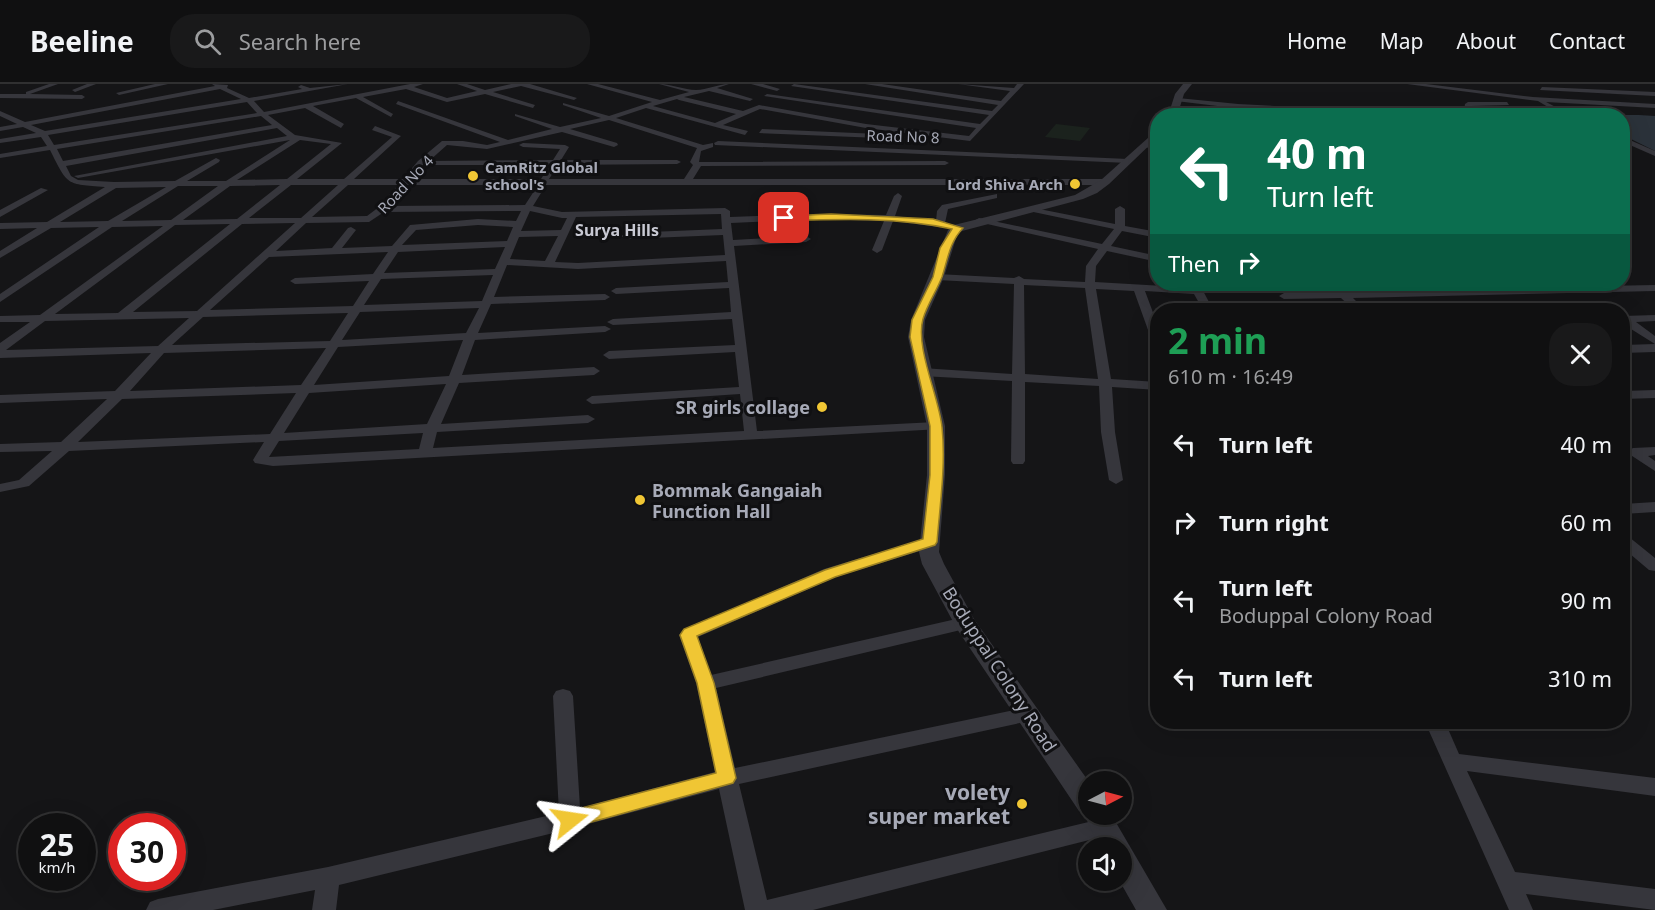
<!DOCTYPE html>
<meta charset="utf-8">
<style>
:root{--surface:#101011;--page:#19191a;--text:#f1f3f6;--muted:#9c9d9f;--line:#303031}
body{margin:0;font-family:"Noto Sans",sans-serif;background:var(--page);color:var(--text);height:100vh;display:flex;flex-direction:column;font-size:22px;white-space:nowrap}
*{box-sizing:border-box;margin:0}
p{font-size:20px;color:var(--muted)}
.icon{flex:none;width:33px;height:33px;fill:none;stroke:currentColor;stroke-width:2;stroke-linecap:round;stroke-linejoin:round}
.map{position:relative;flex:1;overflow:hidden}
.side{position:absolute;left:1150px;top:219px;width:480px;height:426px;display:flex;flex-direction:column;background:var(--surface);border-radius:24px;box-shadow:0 6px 24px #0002,0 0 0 2px var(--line)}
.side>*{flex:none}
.banner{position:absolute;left:1150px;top:24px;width:480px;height:183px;border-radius:24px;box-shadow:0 6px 24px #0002,0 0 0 2px var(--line);background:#0b6e4f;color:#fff;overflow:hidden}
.needle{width:39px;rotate:84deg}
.controls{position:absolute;left:1078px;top:687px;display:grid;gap:12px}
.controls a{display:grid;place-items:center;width:54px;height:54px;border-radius:50%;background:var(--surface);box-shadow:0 6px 24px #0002,0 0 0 2px var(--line);font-size:30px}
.speed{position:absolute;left:18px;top:729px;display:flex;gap:12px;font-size:30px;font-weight:700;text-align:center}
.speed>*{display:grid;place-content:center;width:78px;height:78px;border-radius:50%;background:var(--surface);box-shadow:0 6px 24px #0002,0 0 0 2px var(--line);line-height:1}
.speed small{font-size:15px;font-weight:400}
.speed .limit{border:9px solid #d22;background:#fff;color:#111}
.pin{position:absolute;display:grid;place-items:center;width:51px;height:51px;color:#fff;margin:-26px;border-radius:12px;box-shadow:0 3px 9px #0006}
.me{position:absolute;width:66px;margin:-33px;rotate:75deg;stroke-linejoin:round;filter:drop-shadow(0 0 4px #0008)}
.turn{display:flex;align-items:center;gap:21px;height:126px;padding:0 18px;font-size:27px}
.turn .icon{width:78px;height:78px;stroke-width:2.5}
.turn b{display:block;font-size:42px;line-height:51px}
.then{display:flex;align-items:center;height:57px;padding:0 18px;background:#0003;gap:12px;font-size:22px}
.round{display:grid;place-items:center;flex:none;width:63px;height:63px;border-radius:24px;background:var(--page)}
.headline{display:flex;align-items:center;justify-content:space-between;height:102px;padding:0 18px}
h1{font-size:36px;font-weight:700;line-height:45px;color:#1e9e55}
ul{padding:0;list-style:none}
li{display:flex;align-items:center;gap:18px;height:78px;padding:0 18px}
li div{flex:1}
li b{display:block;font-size:22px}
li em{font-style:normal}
header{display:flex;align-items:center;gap:36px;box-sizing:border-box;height:84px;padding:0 30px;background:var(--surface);border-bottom:2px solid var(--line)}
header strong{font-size:28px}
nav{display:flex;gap:33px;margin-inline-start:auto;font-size:21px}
.search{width:420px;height:54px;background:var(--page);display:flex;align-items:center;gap:15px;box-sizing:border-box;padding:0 21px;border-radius:24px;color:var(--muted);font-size:22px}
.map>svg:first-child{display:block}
.green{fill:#1b221d}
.water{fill:#2b323a}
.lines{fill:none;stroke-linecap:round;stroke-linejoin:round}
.minor{fill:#36363c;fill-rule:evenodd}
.tertiary{fill:#36363c;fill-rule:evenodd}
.route{fill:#f0c634;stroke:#9c8122;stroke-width:1.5}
.poi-dot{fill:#f0c634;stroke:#101012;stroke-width:2}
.labels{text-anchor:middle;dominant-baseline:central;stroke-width:6;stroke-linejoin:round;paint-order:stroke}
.far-street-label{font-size:15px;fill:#a7aab7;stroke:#101012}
.far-poi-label{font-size:15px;font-weight:bold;fill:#a7aab7;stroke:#101012;text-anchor:start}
.far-neighbourhood-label{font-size:16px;font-weight:bold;fill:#c8c9d3;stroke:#101012}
.poi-label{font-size:18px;font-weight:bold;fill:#a7aab7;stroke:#101012;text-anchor:end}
.street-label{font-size:18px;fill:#a7aab7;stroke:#101012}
.near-poi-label{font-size:21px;font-weight:bold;fill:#a7aab7;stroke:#101012;text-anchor:end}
</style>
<header>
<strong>Beeline</strong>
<div class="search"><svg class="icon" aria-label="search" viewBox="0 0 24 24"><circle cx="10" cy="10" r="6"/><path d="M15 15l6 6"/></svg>Search here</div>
<nav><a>Home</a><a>Map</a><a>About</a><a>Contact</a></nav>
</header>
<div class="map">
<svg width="1655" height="826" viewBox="0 0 1655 826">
<rect width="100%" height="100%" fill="#151517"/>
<!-- green -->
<path class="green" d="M1056,40L1090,44L1080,57L1045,53Z"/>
<!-- water -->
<path class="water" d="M1639,31L1655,32V67L1623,51V32L1600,31Z"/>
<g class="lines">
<!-- minor -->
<path class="minor" d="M49,0H58L30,10L82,11L85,13L82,15L0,14V10H26V8Z
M87,0H96L75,8L72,6Z
M155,0H168L119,11L116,9Z
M212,0L228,1L227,4L249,14L302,5L298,3L301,1L310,4L348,0L254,17L264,28L410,0H423L414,3L447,14L477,7L457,0H467L485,6L511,0H530L577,14L574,16L521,2L493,8L535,21L533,24L485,10L447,18L406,5L363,13L393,30L391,33L356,14L313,22L344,40L341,44L305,24L268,31L295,51L342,59L297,95H344L392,53L372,46L375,42L401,52L354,95H403L418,77L442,57H463L487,61L500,58L396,20L398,17L508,56L552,45L515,32V30L560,43L601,34L563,21V19L609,32L652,18L587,0H598L660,16L689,8L659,0C672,0 684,6 696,6C707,6 718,0 729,0L717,4L753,15L750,17L709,7L684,13L743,27L759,21L866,40L969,52L976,44L764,12L767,10L980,40L989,31L791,2L794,0L992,27L998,21L865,0H882L1001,17L1010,7L958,0L1014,4L1017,0H1024L970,57L866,44L760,25L723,41L748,47L745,51L646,24L616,34L703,61L713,59V63L701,67L699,78L945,77L949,79L945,81L701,82L693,95H1105L1109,98L1105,101H546L533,122L562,128L725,124L730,127V133L813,130L886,131L894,112L898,109L902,112L895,132L936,137L937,127L942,121L997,110V114L948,125L945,139L961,142V146L893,137L882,166L877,169L872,166L884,137L813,135L731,139L733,156L806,152L811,155L806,158L734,162L757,347L936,338L941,339L943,342L941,345L273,382L255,379L253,376L264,358L69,367L29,402L0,408V400L19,396L52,367L0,368V360L61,358L107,315L0,319V311L115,307L151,269L0,274V259L30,238H0V232L40,231L163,142L112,143L0,218V210L99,143L51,144L0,174V167L37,144L0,145V139L47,138L105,103C66,100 68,102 50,66L0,74V70L47,62L41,53L0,59V55L36,49L23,43L0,47V43L17,40L0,32V27L25,38L215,2ZM220,5L241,15L45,47L31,41ZM677,15L679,16L736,30L715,39L653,22ZM247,18L257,29L54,61L48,51ZM261,32L272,41L63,77L57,65ZM609,36L697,64L690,78L693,81L684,95H549L558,81L677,80L681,78L677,76H561L569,63L565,61L523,59L519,61L523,63L560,65L553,76L429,77L447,61L487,65L562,48L614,63L618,61L617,59L570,45ZM277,44L287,52L74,92L78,94L290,56L226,97H187L219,78L220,76L216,74L175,97L114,98L78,96L71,92L66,82ZM300,56L331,60L287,95L237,96ZM423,81H550L541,95H412ZM280,101L237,135L183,136L230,102ZM291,101H338L301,134H249ZM348,101H398L379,123L367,132L312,133ZM407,101H538L525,121L389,122ZM178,102H218L171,136L122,137ZM166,103L108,137L60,138L116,104ZM521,127L516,137L478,135L410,141L392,162L342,164L356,146L351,143L348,144L332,164L276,167L306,139L369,138L384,128ZM530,127L562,134H567L561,146L521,147ZM721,130L722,145L626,149L621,152L626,155L723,151L725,171L578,179L555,178L576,133ZM295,139L197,227L133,228L242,140ZM230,140L118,229L55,230L175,141ZM478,141L513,143L507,157L402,161L416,146ZM558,152L545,177L510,175L519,153ZM505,163L495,185L384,189L398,168ZM388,168L373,190L295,194L290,197L295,200L369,197L353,222L210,226L269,173ZM726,177L728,198L616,204L611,207L616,210L729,204L731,228L613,235L607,238L613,241L732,235L735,261L609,267L603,271L609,275L735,268L739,303L592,312L586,316L592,320L740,310L744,347L433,364L437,348L588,339L595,335L588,331L441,340L459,299L594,291L600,287L594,283L462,291L475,256L605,248L611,245L605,242L478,249L491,220L605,216L610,213L605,210L494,213L507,181L578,185ZM493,191L482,217L364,221L381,195ZM479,224L466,249L342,256L360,228ZM348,229L330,257L172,261L203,233ZM189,234L158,262L6,266L45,237ZM463,256L449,292L314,301L338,263ZM326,264L301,301L130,307L164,269ZM446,300L427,340L284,349L309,309ZM296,309L270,350L78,358L122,315ZM423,349L419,365L269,373L279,357Z
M751,0H763L780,5L777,7Z
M1407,0H1426L1533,13L1655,20V24L1546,18L1573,32H1563L1538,17Z
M1542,3L1655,8V12L1540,6Z
M1178,14L1238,20L1351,26L1355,28L1351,30L1286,25L1284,32H1277L1280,25L1241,24L1239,32H1232L1234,24L1176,17Z
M1507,18L1509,21L1471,22V27L1474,32H1467L1464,27L1465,20L1468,18Z
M762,45L879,50L883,52L879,54L759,49Z
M1623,53L1655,67V72L1623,58Z
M718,57L1128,75L1132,77L1128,79L715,61L714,59Z
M1146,59L1158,61V65L1143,63L1142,61Z
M41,104L48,106L0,133V126Z
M1120,122L1125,125V142L1158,148V154L1122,147L1111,162L1158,172V178L1107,167L1096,182L1095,198L1198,204L1202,205L1209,218L1255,221L1261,224L1258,226H1203L1194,210L1145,207L1158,242V261L1152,257L1134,207L1096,205L1111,295L1158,298V306L1112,303L1115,348L1123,396L1116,400L1109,396L1101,348L1099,302L1025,298V377L1023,380H1013L1011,377L1012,297L922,292L916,288L922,284L1012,290L1014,200L937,196L932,193L937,190L1014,194L1019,192L1024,195L1085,198L1086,182L1098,165L974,137L979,134L1102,160L1114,145L1024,126L1029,123L1115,140V125ZM1024,201L1085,204L1098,295L1025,290Z
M1327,200H1338L1346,207L1655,201V207L1353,214L1365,226H1354L1341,214L1284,215L1279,212L1284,209L1334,208Z
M1655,231V237L1636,238L1655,252V268L1623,269V261L1655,260L1623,240V232Z
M1655,306V314L1623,315V307Z
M1655,363V371L1648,372L1655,377V387L1626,368L1633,364Z
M1655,418V428L1623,430V420Z
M1623,451L1629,453L1655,474V487L1649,486L1623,464Z
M930,453L938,458L936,462L836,493L698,553L711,591L965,533L971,535L974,539L971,543L965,545L716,604L735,684L1029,623L1036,625L1039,630L1036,635L1029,637L739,700L767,816L1105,734L1113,736L1116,743L1113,750L813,826H745L719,705L570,745L339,801L336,826H312L315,806L213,826H146L150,818L158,815L328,783L559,729L553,612L556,607L563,605L570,607L573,612L580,724L715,688L696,599L679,551L682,547L824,485Z
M1425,638H1445L1459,670L1655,694V712L1467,687L1515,788L1655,805V826L1526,810L1533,826H1509Z"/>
<!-- tertiary -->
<path class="tertiary" d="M1183,0H1192L1184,10L1177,32H1168L1175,10Z
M1158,45V53L1109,100L1097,109L1083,115L962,147L957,151L944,193L925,236L924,253L945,342V391L939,468L944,480L974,535L1089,698V730H1111L1167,826H1136L1119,796H1122V764H1100L1083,728L1079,727L957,545L922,480L919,468L927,391V342L908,253L911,236L948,146L954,141L1075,111L1101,96Z"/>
</g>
<!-- route -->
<path class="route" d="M831,130L933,135L963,144C949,159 948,175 942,193C936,208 927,221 923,235C915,263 939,313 942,343C946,381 940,420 937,458L935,461L835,493L697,552L714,599L736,694L733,699L570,744L563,742L561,736L563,730L570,727L716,689L697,599L680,551L684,545L825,486L923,455L930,391V342L910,253L912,236L933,193L940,164L952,145C898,133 839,135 784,137L779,134L784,132Z"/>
<!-- markers -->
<g class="poi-dot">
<circle cx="473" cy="92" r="6"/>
<circle cx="1075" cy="100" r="6"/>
<circle cx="822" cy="323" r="6"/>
<circle cx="640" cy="416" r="6"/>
<circle cx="1022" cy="720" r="6"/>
</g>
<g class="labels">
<!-- far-street labels -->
<g class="far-street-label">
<text transform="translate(903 52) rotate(2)">Road No 8</text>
<text transform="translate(405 100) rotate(-47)">Road No 4</text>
</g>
<!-- far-poi labels -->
<g class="far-poi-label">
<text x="485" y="83">CamRitz Global<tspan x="485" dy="17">school's</tspan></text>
<text x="1063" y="100" text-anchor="end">Lord Shiva Arch</text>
</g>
<!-- far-neighbourhood labels -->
<g class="far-neighbourhood-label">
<text x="617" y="146">Surya Hills</text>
</g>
<!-- poi labels -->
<g class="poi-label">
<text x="810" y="323">SR girls collage</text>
<text x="652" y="406" text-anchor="start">Bommak Gangaiah<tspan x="652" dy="21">Function Hall</tspan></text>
</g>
<!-- street labels -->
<g class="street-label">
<text transform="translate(1000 585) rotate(57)">Boduppal Colony Road</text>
</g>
<!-- near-poi labels -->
<g class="near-poi-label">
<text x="1010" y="708">volety<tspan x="1010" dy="24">super market</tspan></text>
</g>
</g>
</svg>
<div class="controls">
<a><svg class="needle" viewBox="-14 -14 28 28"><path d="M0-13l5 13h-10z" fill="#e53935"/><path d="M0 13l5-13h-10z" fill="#9c9d9f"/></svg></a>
<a><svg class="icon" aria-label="sound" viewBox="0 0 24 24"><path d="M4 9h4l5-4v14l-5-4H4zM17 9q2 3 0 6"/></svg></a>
</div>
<div class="speed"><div>25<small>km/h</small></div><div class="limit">30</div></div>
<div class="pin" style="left:784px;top:134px;background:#d93025"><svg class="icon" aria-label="arrive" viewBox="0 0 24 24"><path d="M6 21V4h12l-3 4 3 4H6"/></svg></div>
<svg class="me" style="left:570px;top:736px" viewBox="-20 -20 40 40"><path d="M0-17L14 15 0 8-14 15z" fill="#f0c634" stroke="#fff" stroke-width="4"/></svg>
<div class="banner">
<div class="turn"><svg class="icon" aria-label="left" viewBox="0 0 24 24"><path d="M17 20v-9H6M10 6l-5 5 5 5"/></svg><div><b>40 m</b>Turn left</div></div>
<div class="then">Then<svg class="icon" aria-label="right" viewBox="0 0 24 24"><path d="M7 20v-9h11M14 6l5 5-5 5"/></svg></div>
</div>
<section class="side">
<div class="headline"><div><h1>2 min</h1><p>610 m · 16:49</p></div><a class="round"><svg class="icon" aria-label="close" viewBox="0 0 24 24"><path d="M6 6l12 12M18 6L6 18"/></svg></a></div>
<ul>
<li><svg class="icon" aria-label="left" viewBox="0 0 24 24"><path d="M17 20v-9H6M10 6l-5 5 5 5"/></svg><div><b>Turn left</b></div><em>40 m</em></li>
<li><svg class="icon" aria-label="right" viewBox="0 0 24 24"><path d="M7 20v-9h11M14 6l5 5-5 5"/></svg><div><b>Turn right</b></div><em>60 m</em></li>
<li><svg class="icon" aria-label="left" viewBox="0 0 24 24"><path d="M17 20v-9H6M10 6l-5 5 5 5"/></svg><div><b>Turn left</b><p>Boduppal Colony Road</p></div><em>90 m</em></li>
<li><svg class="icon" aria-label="left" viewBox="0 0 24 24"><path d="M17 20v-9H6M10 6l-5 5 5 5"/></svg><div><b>Turn left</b></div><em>310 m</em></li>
</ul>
</section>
</div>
